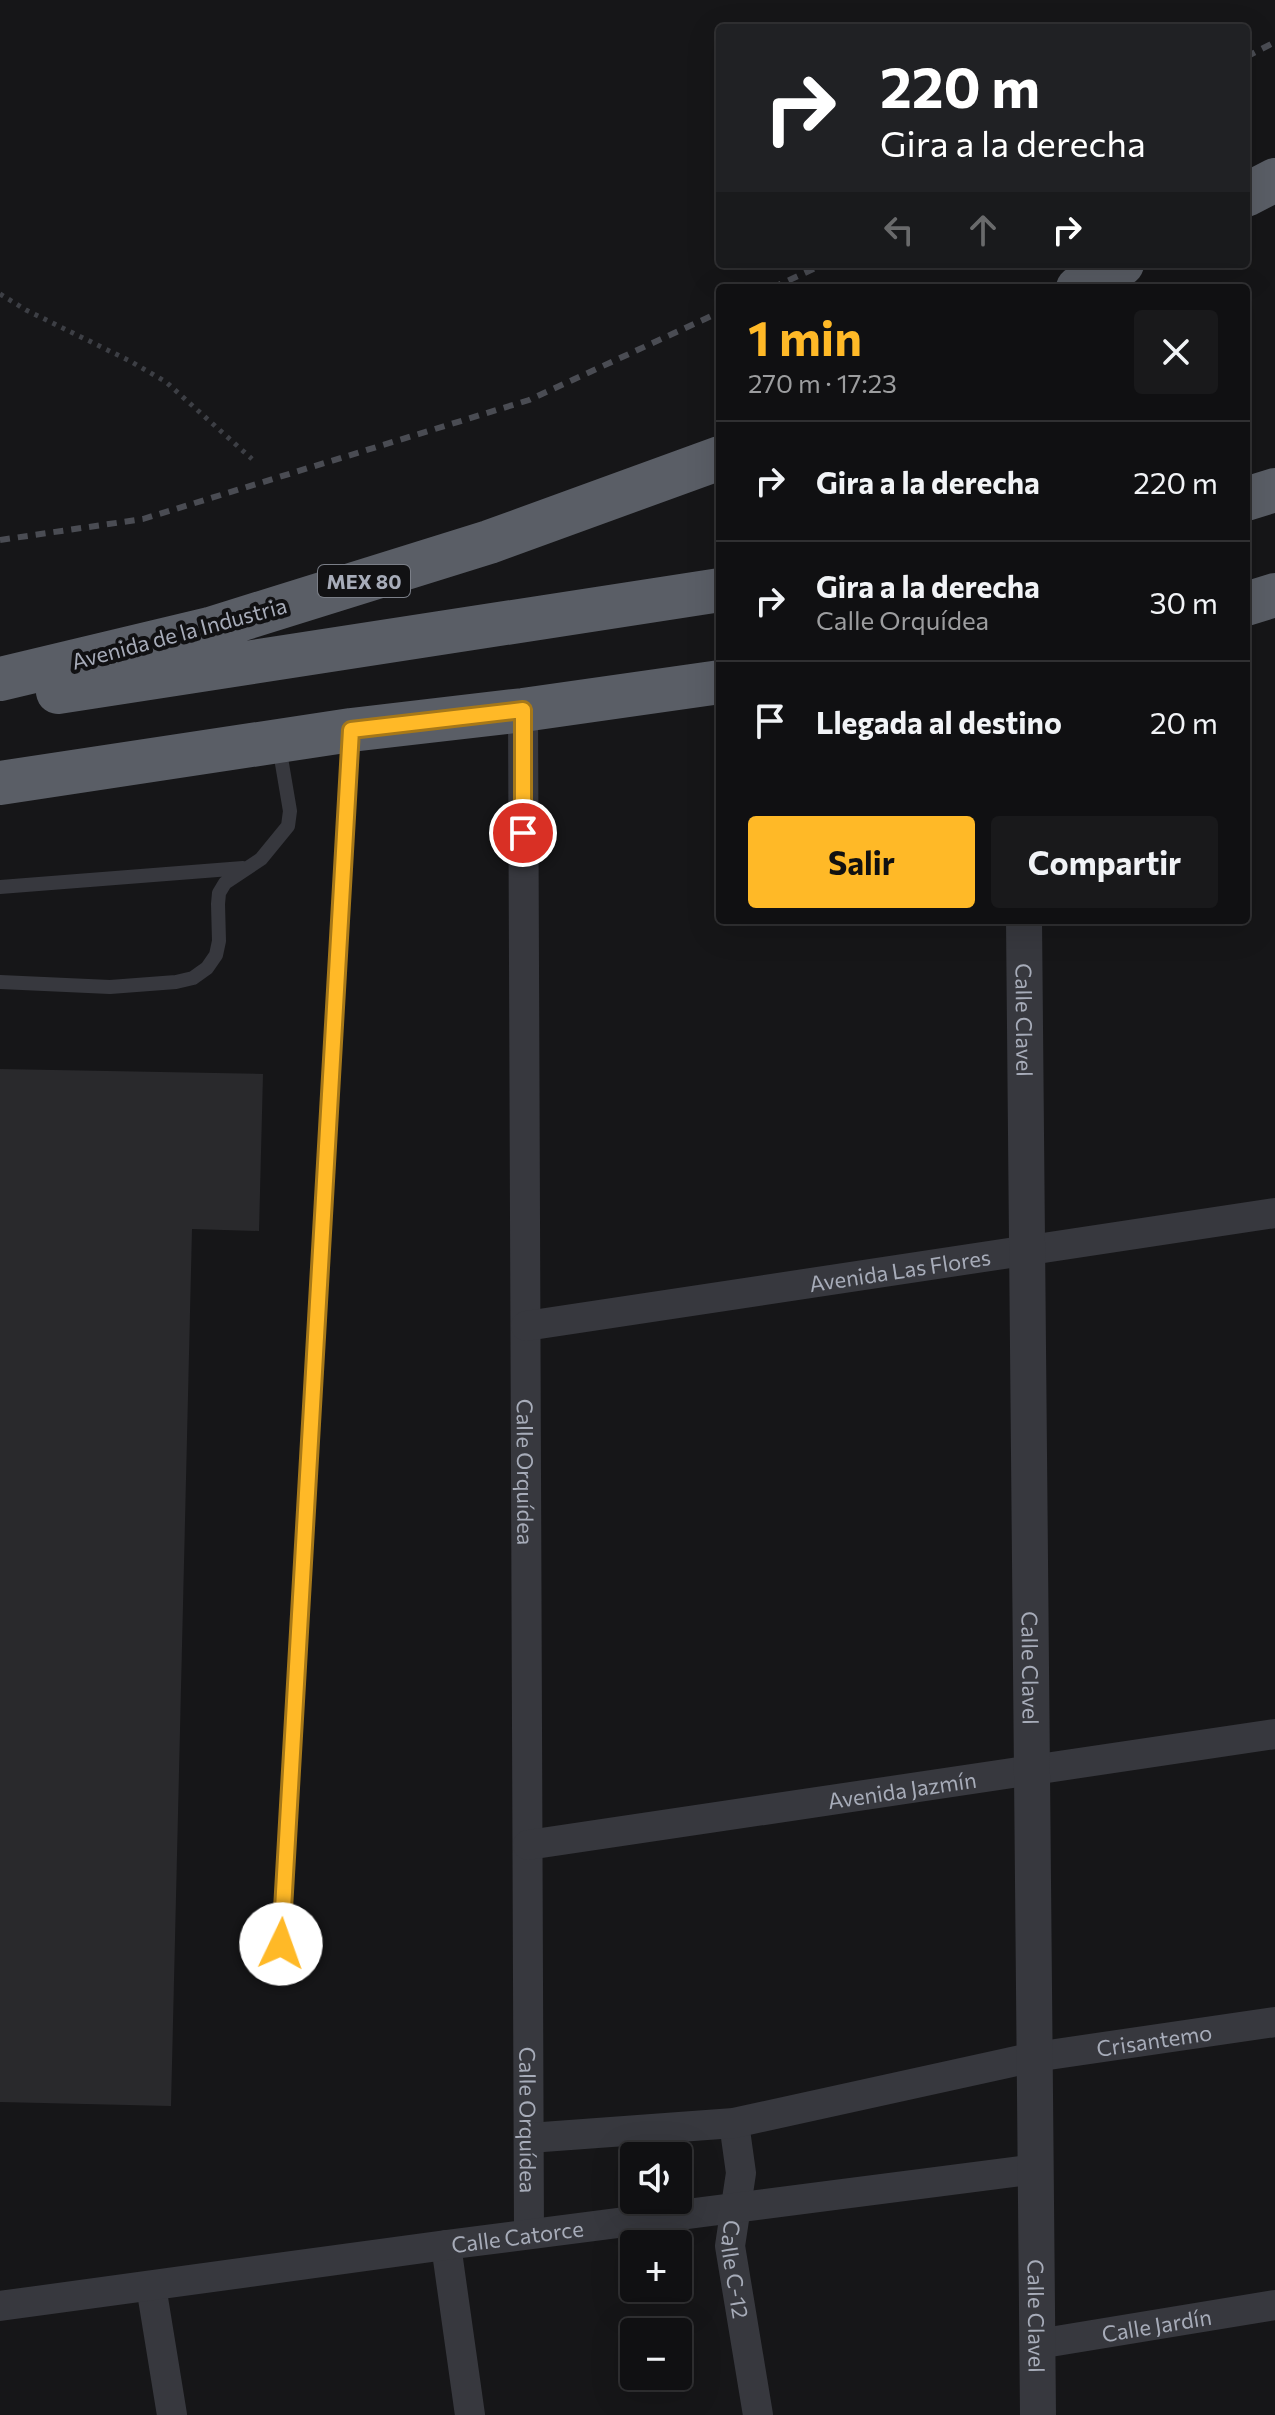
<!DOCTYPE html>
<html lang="es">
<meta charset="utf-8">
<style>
:root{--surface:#101012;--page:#19191b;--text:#f1f3f6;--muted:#9c9d9f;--line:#303032;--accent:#ffb927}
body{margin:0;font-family:Commissioner,sans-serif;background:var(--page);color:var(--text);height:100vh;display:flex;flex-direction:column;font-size:30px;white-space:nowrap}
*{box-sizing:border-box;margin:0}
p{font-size:26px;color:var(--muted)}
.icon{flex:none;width:44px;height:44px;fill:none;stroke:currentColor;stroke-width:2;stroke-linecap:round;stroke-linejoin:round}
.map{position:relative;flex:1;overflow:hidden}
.panel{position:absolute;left:716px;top:284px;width:534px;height:640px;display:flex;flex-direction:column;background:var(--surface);border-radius:8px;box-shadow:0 8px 32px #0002,0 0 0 2px var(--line)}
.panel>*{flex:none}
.hud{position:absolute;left:716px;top:24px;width:534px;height:244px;border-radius:8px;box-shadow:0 8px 32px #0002,0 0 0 2px var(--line);background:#202124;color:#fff;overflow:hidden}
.fabs{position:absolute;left:620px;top:2142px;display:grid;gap:16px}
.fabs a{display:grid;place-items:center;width:72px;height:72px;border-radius:8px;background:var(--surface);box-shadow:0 8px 32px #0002,0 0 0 2px var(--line);font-size:40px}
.pin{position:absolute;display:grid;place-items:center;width:68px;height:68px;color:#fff;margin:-34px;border:4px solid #fff;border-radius:50%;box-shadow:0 2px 8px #0007}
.me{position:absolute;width:88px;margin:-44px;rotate:3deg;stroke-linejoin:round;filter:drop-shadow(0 0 6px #0008)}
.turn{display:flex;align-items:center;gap:28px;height:168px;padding:0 32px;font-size:36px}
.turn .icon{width:104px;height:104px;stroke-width:2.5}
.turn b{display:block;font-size:56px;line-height:68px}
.lanes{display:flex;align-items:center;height:76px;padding:0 32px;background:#0003;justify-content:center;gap:40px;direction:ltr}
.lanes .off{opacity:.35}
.round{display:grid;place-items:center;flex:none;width:84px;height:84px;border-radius:8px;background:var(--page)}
.head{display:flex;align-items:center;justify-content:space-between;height:136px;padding:0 32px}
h1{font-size:48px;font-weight:700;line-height:60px;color:var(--accent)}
.button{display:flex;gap:16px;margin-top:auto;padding:16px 32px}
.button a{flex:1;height:92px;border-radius:8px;background:var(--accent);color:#111;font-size:32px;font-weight:700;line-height:92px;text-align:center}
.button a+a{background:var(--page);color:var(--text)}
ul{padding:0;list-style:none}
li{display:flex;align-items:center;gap:24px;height:120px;padding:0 32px;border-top:2px solid var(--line)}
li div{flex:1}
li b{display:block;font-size:30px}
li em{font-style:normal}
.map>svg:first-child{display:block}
.building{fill:#29292c}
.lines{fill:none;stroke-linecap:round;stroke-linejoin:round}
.path{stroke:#3d3f45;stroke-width:5;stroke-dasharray:4 6;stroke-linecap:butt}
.service{stroke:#37383e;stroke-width:14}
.minor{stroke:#37383e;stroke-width:30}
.tertiary{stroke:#37383e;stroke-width:36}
.trunk{stroke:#5a5e66;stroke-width:44}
.rail{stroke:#4a4c53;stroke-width:6;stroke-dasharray:10 8;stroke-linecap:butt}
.route-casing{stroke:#a67819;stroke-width:20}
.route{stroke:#ffb927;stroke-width:14}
.labels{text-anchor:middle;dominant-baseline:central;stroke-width:8;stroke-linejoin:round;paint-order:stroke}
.shield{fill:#111113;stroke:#7a7e87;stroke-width:2}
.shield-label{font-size:20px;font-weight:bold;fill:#a7acb9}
.street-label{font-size:22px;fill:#a7acb9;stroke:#111113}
</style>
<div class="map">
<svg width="1275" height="2415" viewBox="0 0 1275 2415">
<rect width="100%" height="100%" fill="#161618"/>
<!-- building -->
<path class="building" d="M0,1069L263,1074L259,1231L192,1229L171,2106L0,2102Z"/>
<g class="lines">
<!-- path -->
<path class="path" d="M0,294L26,310L130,361L166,382L252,459"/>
<!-- service -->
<path class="service" d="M0,887L243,868
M0,982L110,987L176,982L193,978L207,968L216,955L219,941L218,904L219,893L225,883L261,859L288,826L290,811L279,746
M280,1975L350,735"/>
<!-- minor -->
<g class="minor">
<path id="s1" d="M523,710L529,2234"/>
<path id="s2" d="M526,1326L1275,1213"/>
<path id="s3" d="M528,1845L1275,1734"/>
<path id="s4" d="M734,2123L741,2173L730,2246L758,2415"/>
<path id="s5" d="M529,2138L734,2123L1035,2057L1275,2022"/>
<path d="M446,2245L470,2415"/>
<path d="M151,2286L172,2415"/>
<path id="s6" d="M0,2306L446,2245L1036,2169"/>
<path id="s7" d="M1038,2344L1275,2305"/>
</g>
<!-- tertiary -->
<path class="tertiary" id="s8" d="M1024,920L1038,2415"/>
<!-- trunk -->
<path class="trunk" d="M1246,195L1275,180
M1078,288L1122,264
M1246,499L1275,490
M1246,604L1275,595
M0,679L210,629L489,542L720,458
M58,692L720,590
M0,783L351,730L523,710L720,682"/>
<!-- rail -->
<path class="rail" d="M1246,57L1275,42
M772,288L824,264
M0,540L143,519L529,400L720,312"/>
</g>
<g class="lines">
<!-- route casing -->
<g class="route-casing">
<path id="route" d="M281,1944L351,730L523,710V833"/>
</g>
<!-- route -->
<use href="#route" class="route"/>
</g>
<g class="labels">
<!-- shield labels -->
<rect class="shield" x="318" y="565" width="92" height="32" rx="6"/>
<g class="shield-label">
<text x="364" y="581">MEX 80</text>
</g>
<!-- street labels -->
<g class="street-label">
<text transform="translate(179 633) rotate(-15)">Avenida de la Industria</text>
<text stroke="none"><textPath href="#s8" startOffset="100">Calle Clavel</textPath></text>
<text stroke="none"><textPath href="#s2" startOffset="378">Avenida Las Flores</textPath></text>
<text stroke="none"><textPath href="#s1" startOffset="762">Calle Orquídea</textPath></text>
<text stroke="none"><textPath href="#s8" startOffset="748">Calle Clavel</textPath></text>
<text stroke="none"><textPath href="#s3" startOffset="378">Avenida Jazmín</textPath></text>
<text stroke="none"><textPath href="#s5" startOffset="634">Crisantemo</textPath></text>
<text stroke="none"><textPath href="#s1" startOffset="1410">Calle Orquídea</textPath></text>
<text stroke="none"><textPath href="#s6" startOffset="522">Calle Catorce</textPath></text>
<text stroke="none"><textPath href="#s4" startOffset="148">Calle C-12</textPath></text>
<text stroke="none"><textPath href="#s8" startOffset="1396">Calle Clavel</textPath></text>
<text stroke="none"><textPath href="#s7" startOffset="120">Calle Jardín</textPath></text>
</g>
</g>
</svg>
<div class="fabs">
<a><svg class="icon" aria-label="sound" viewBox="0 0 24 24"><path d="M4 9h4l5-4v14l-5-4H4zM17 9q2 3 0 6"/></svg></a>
<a>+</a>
<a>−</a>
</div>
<div class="pin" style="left:523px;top:833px;background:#d93025"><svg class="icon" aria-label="arrive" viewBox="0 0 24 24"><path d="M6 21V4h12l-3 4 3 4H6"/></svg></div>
<svg class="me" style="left:281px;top:1944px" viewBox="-20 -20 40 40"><circle r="19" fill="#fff"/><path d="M0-13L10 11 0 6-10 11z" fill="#ffb927"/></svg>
<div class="hud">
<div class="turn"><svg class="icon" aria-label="right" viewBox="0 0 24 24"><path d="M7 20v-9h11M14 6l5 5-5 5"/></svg><div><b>220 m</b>Gira a la derecha</div></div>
<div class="lanes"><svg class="icon off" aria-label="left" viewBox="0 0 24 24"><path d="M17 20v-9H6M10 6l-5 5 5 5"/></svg><svg class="icon off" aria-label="ahead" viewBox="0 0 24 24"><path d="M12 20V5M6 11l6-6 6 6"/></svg><svg class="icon" aria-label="right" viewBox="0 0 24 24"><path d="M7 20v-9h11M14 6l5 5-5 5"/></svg></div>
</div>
<section class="panel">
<div class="head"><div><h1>1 min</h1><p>270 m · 17:23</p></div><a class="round"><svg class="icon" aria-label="close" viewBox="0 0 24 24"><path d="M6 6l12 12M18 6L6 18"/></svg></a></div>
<ul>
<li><svg class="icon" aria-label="right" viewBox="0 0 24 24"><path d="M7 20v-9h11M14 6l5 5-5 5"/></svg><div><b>Gira a la derecha</b></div><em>220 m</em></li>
<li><svg class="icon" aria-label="right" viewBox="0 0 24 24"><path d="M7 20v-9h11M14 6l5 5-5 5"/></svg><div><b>Gira a la derecha</b><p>Calle Orquídea</p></div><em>30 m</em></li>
<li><svg class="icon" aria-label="arrive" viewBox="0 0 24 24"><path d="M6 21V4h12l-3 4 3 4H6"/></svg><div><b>Llegada al destino</b></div><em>20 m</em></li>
</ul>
<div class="button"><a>Salir</a><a>Compartir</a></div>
</section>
</div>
